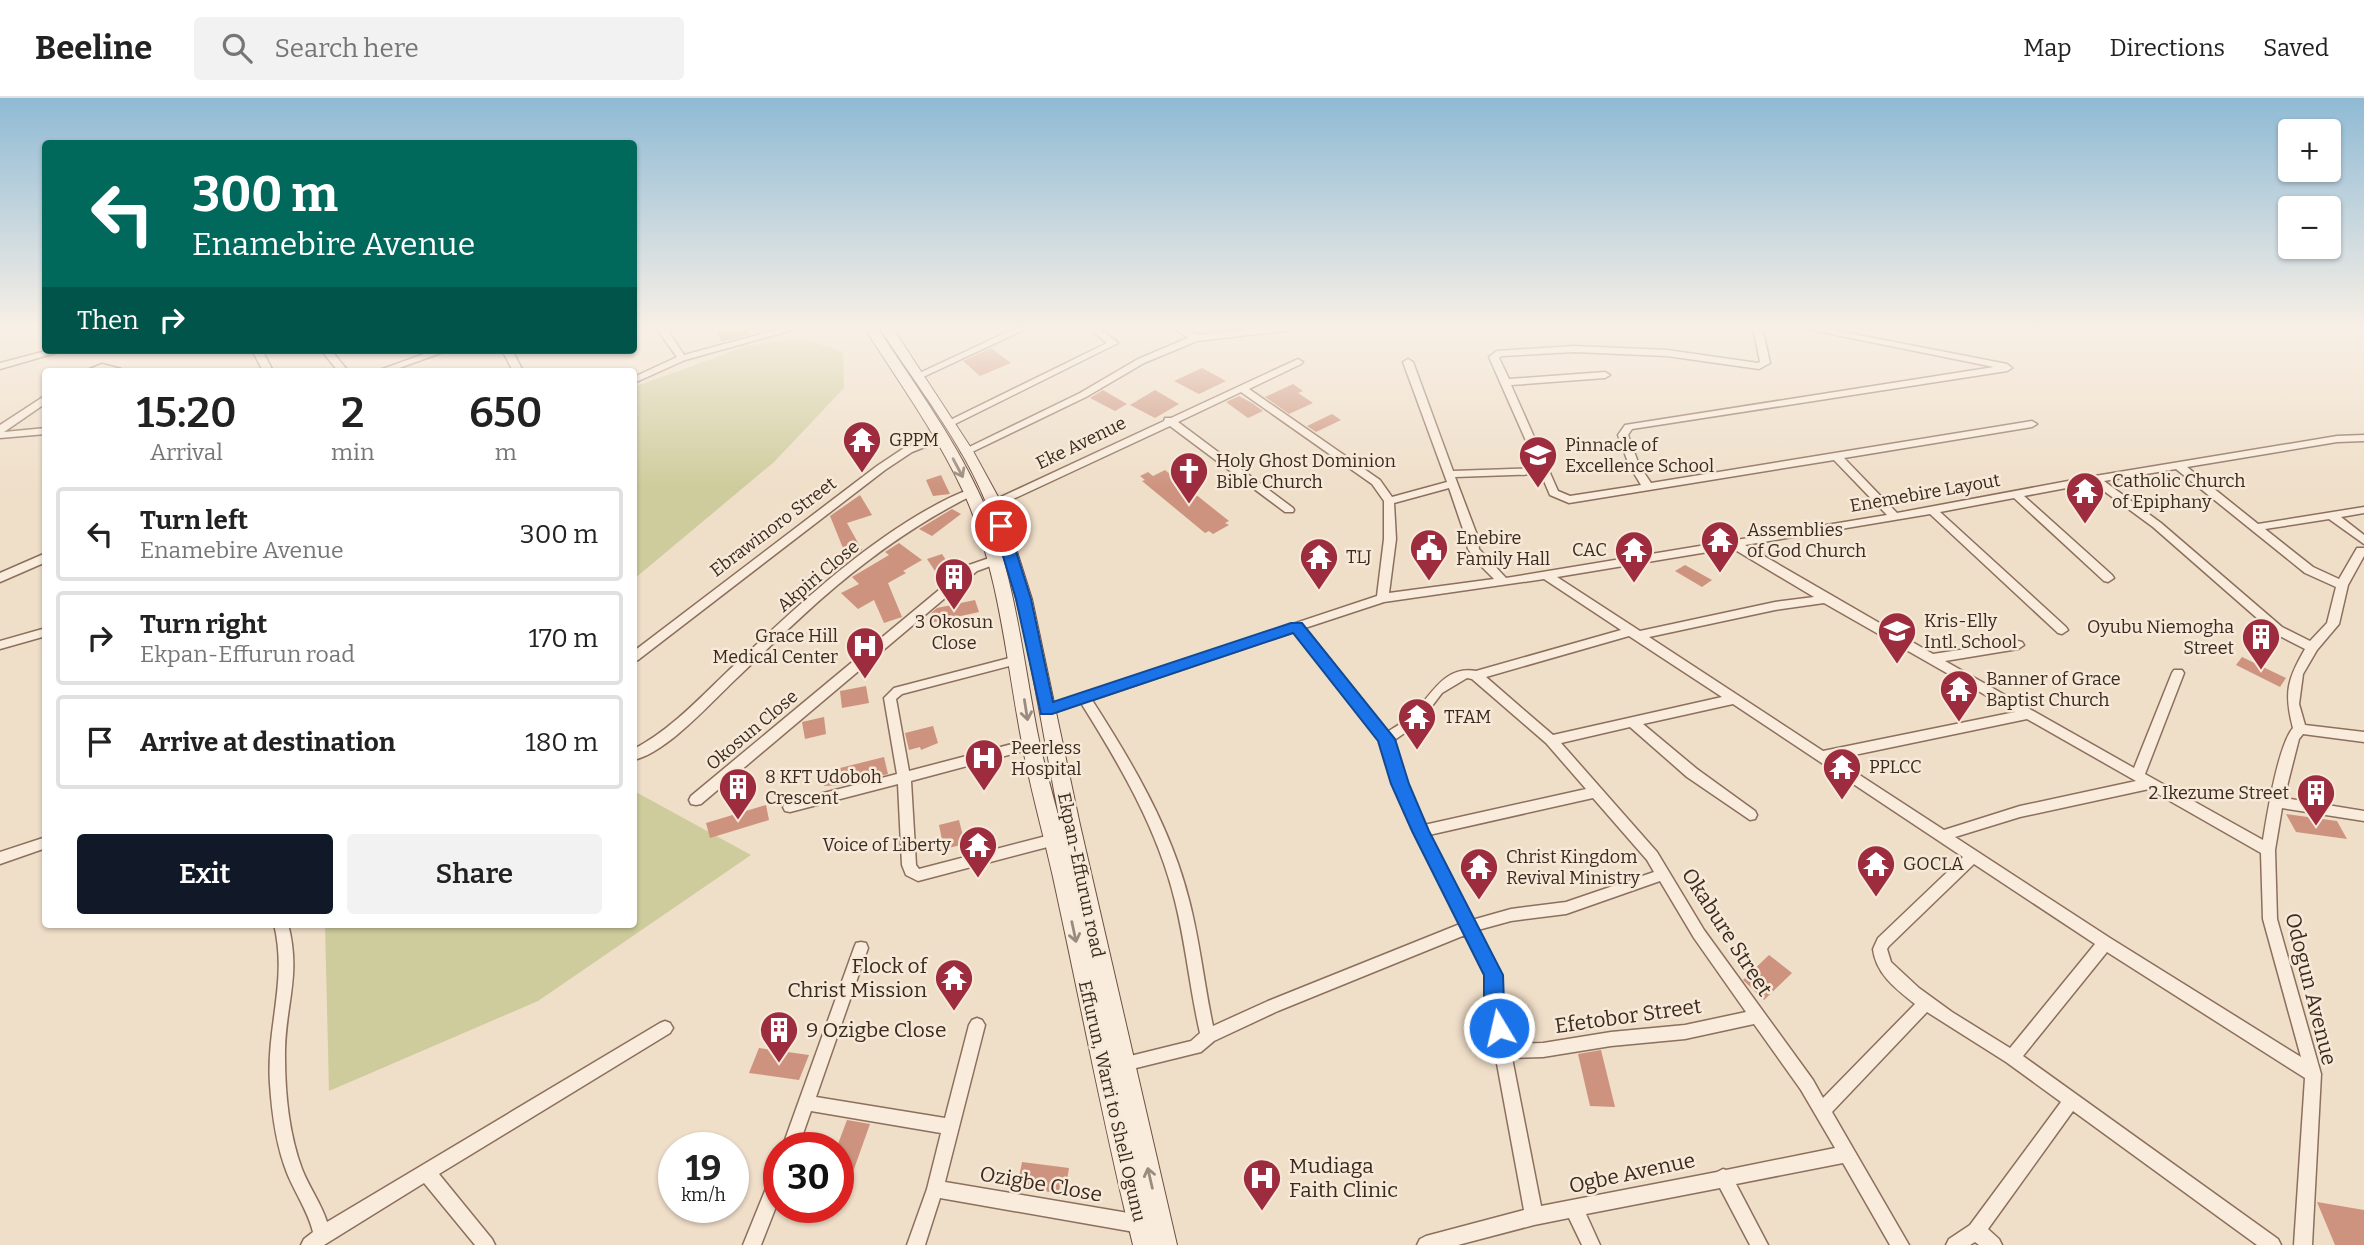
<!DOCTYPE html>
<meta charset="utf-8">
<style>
:root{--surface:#fff;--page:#f2f2f2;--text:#222;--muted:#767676;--line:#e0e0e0;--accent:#111827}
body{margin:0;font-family:Bitter,serif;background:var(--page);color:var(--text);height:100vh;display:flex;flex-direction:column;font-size:26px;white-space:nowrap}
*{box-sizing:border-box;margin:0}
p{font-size:23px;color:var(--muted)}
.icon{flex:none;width:38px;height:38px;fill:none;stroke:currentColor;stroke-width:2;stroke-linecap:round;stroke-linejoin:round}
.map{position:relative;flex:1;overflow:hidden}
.side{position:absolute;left:42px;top:270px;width:595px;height:560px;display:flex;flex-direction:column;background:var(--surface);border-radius:7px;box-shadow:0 2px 5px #0004}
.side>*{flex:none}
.banner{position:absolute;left:42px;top:42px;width:595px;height:214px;border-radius:7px;box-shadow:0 2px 5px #0004;background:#00695c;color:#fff;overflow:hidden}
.controls{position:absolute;left:2278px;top:21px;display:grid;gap:14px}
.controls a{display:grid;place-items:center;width:63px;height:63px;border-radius:7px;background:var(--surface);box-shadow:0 2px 5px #0004;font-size:35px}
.speed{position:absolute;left:658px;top:1034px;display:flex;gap:14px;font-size:35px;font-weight:700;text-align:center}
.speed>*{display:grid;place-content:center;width:91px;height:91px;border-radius:50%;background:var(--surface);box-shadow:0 2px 5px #0004;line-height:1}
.speed small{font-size:18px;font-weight:400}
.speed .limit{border:10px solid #d22;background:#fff;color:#111}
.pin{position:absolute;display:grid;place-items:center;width:60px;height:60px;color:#fff;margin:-30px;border:4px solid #fff;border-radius:50%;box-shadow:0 2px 7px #0007}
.me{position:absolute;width:77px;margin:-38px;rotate:351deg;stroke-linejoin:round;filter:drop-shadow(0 0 5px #0008)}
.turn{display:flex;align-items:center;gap:24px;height:147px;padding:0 35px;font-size:32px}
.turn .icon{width:91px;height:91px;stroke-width:2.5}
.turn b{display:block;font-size:49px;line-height:60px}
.then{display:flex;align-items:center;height:66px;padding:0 35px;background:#0003;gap:14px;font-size:26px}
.eta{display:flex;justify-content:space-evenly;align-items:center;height:119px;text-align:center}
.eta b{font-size:42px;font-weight:600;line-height:49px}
.action{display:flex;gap:14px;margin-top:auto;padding:14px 35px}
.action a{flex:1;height:80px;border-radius:7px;background:var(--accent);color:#fff;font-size:28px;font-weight:600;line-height:80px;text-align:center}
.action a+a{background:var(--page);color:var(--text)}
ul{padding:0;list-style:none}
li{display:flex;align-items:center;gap:21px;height:94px;margin:0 14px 10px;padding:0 21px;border:4px solid var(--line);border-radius:7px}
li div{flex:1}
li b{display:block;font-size:26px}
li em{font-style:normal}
header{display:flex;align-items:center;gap:42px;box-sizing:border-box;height:98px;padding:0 35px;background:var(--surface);border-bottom:2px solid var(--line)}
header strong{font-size:33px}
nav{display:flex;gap:38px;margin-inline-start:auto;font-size:24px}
.search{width:490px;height:63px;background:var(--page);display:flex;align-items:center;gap:18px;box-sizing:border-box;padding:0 24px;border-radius:7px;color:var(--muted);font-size:26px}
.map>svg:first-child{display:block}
.green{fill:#cecc9c}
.building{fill:#cd937e}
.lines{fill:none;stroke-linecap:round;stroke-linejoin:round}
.minor-casing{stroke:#8c6f5d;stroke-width:3}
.secondary-casing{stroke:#6e5040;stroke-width:2}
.minor{fill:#f9ecdc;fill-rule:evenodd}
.secondary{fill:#f9ecdc;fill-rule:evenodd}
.oneway{stroke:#9a8b7e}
.route{fill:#1a73e8;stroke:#114b97;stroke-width:2}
.labels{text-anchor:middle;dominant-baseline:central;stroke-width:5;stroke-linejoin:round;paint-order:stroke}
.poi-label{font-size:18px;fill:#3c2a20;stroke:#f6e9d8;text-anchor:start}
.street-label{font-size:18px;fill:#3c2a20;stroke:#f6e9d8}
.near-street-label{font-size:21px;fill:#3c2a20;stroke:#f6e9d8}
.near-poi-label{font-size:21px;fill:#3c2a20;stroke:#f6e9d8;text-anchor:start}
</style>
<header>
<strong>Beeline</strong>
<div class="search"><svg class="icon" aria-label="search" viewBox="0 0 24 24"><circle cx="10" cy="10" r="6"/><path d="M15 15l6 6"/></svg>Search here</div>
<nav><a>Map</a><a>Directions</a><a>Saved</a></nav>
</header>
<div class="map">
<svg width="2364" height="1147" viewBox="0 0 2364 1147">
<rect width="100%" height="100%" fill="#efdec8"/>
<!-- green -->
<path class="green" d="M802,240L843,254L844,290L774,364L634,481V289L747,248Z
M634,693L751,757L538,903L329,993L325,826H634Z"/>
<!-- building -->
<path class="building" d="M715,229H729L731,232L747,229L750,236L721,244Z
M991,250L1011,265L980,278L963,263Z
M1202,270L1226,283L1199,296L1174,283Z
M1293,286L1303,293L1298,295L1313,305L1289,316L1265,299Z
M1103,292L1127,306L1115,313L1090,300Z
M1155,292L1179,306L1155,320L1130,307Z
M1239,298L1252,305L1263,313L1248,320L1226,304Z
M1332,316L1341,322L1316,334L1307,328Z
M1165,372L1229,423L1225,425L1229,427L1213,436L1209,433L1205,435L1142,383L1145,382L1140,378L1148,374L1153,378Z
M941,377L950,396L933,398L926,382Z
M860,397L872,417L847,425L862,452L847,460L830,418Z
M952,411L961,416L932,438L919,431Z
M899,445L922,462L903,473L906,475L888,485L902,519L884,525L874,502L858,511L841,495L859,486L852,479L889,457L885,454Z
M942,456L955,476L941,482L927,461Z
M1685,467L1712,482L1702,489L1675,473Z
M975,502L979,514L934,524L931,515L937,510Z
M2242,559L2286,580L2280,589L2236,567Z
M866,588L869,605L842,610L840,593Z
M824,619L826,636L805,641L802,624Z
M933,628L938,645L921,652L920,649L909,652L905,635Z
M884,659L888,676L844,687L824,688V676L841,674L840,670Z
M766,707L769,722L710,740L706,725Z
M2286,716L2337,723L2347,741L2296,734Z
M959,722L965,746L944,751L939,727Z
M1769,857L1792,875L1764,902L1743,882Z
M759,950L809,957L799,982L749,975Z
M1601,952L1615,1009L1590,1008L1578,956Z
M847,1022L870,1026L849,1085L838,1083V1046Z
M1022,1064L1069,1070L1066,1088L1060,1087L1059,1095L1017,1090Z
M2317,1104L2364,1112V1147H2335Z"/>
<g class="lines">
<!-- minor casing -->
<g class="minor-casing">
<path id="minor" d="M661,229H672L669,234L684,257L787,229H803L685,262L634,285V279L677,259L659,234Z
M1018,229H1030L921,280H915L913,278Z
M1088,229H1098L1118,245L953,327L949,328L944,325L1107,245Z
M1172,229H1183L1197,237L1264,229H1296L1292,232L1197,243L1144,265L1086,299L970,355H962L961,353L1080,295L1138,261L1188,240Z
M1753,229H1762L1770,265L1759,271L1667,258L1574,254L1502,258L1499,260L1509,281L1605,274L1610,277L1605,280L1511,287L1558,393L1570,398L1641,387L1629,367L1618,337L1625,327L1994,269L1797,229H1817L2007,266L2012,270L2007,273L1632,331L1628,337L1639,367L1651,385L2032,323L2037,326L2032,329L1844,360L1897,415L2095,378L2337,338L2364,337V343L2337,344L2187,369L2258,426L2364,409V415L2341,419L2364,437V446L2329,421L2265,431L2313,469L2339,481L2357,450H2364V458L2348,487L2339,526L2317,552L2303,576L2299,606L2305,627L2364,634V644L2303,636L2299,641L2284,700L2364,713V723L2282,710L2275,752L2277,821L2321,976L2312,1147H2294L2305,980L2107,854L2023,958L2278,1141L2281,1147H2257L2073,1013L1988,1131L1999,1141L2002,1147H1979L1975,1144L1970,1147H1946L1949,1141L1970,1127L2061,1004L2006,964L1927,914L1832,1014L1909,1147H1890L1843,1065L1736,1086L1768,1147H1750L1720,1090L1586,1116L1600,1147H1582L1569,1120L1534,1127L1458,1147H1417L1420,1141L1426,1138L1524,1112L1486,906L1485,877L1465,837L1278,913L1214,943L1201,954L1124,973L1118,971L1116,966L1118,961L1191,943L1200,935C1190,892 1186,847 1175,803C1158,732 1120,667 1081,605L1047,617L1043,615L1041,612L1043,609L1377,498L1384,441V403L1372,386L1241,294L1178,324L1293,410L1294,412L1293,414H1285L1170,328L998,408H990L989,406L990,404L1164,323L1165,320H1171L1298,261L1303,264L1301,266L1249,291L1380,382L1392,399L1447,384L1403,264L1408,261L1413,264L1453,373L1538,370L1489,259L1497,253L1574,248L1667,252L1758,265L1760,264ZM1834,362L1887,417L1506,480L1479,451L1477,437L1455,379L1541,376L1550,397L1569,405ZM2176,371L2305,475L2336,489L2327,525L2310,543L2282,529L2161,425L2104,383ZM2093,385L2153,429L2274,535L2305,551C2287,582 2284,595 2293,630C2278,647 2267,717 2263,742L2145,676L2184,575L2182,572H2174L2172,575L2134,670L1945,563L2018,551L2024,547L2022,544L2018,543L1933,556L1745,447L1930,416L2058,535L2062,536L2068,532L2066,529L1940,414L2014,400L2104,483L2108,484L2114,480L2112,477L2024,398ZM1449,390L1465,437L1468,451L1478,465L1494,481L1389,495L1396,441L1394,405ZM1732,450L1814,499L1775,504L1640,533L1557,479ZM1544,481L1621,532L1476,573C1443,567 1430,600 1411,618C1404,624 1395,629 1387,634L1305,530L1384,504ZM1824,505L2015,614L1823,653L1649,539L1775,512ZM1294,534L1380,643L1393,686L1413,733L1460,826L1268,903L1213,928C1204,886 1200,844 1189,802C1171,730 1132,664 1092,602ZM1629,538L1722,599L1553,637L1486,579ZM1467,580L1472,581L1546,645L1586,691L1424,727L1407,686L1393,643L1419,625L1442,595ZM1733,606L1963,759L1878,840L1873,851C1876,876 1896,891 1915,906L1823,1000L1813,982L1704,832L1657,754L1561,645L1630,629L1687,679L1750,722L1755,721L1757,717L1755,713L1697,671L1643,626ZM2027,621L2136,683L2020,708L1944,732L1835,661ZM2149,691L2261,755L2263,821L2301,959L2110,840L1955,739L2020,719ZM1593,700L1647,762L1654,774L1566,804L1511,811L1472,822L1429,737ZM1974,766L2095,846L2010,950L1952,914L1919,890L1891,864L1887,851L1889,848ZM1660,783L1694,840L1746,914L1685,927L1611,934L1543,945L1509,946L1502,906L1501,877L1478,832L1511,823L1566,816ZM1754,926L1801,992L1835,1050L1726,1072L1723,1071L1717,1074L1541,1108L1512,960L1543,959L1611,948L1685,941Z
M50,252H66L0,271V265Z
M252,252H262L273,273H263Z
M321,252H331L348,273H338Z
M435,252H449L391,273H377Z
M502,252H512L523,273H513Z
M102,266L121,271L123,273H85Z
M46,297V305L4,334L46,330V336L0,340V327Z
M941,336L945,337V341L912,354L885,372L638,562L634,563V553L877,368L904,350Z
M971,391L976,394L975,396C918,424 868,460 820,502C792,527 765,553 738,579C711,604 669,653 634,662V651C670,632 699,601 728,573C788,517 848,459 918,417C935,407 953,397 971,391Z
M46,455V464L0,484V475Z
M995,458L999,459L1001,462L999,465L977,473L701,706L696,707L691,706L689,702L691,698L969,467Z
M46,530V538L0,551V543Z
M1017,558L1023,562L1021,565L902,596L896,601L909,673L1031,641L1036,643L1037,646L1036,649L1031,651L911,683L916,767L919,771L1054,736L1059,738L1061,742L1059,746L918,783L906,777L902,767L898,686L790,714L785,713L783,709L785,705L897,676L884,600L894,590Z
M46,739V750L0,766V754Z
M274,826H288C302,879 284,909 285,959C285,996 289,1036 302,1071C309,1089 321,1105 327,1124L660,925L665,923L670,925L673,930L670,935L439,1076L492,1141L495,1147H475L424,1085L324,1147H301L304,1141L313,1134C308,1113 295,1095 287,1075C276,1047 272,1016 270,986C266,929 288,883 274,826Z
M861,844L866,845L868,850L816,999L945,1020L969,927L972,922L977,920L982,922L985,927L945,1084L1140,1117L1146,1120L1149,1126L1146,1132L1140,1135L940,1100L925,1147H907L927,1091L941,1035L811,1013L798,1050H782L854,850L856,845Z
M779,1071V1101L761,1147H743L773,1073Z"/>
</g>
<!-- secondary casing -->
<g class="secondary-casing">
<path id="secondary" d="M864,229H877C912,283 951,335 978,393C1016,472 1022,562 1040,647C1046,673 1053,698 1060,724C1039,619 1026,508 987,407C964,347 914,284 879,229H892L973,353L1002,406L1032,501L1080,727L1177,1147H1133C1103,1025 1080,902 1053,779C1043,734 1030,690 1022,645C1006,561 999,471 963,393C936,335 898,283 864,229Z"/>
</g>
<!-- minor -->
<use href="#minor" class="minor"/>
<!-- secondary -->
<use href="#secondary" class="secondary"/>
</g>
<!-- one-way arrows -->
<defs><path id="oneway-shaft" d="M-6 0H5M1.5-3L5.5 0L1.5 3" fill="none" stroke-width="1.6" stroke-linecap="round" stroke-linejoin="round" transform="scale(1.75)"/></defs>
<g class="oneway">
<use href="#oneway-shaft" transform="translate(958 370) rotate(62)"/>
<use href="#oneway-shaft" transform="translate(1026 612) rotate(81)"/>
<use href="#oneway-shaft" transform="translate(1074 834) rotate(78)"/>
<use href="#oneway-shaft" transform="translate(1150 1080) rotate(-103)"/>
</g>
<!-- sky -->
<linearGradient id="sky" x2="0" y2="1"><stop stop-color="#8fbad5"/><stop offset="0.59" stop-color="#f8f0e6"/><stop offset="1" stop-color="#f8f0e6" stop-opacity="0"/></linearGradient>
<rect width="2364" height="390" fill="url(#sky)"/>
<!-- route -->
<path class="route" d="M1001,423L1008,428L1031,501L1053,604L1291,525H1302L1395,641L1409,686L1429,733L1503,877L1504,906L1509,930L1506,936L1499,939L1492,936L1484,906V877L1412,733L1391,686L1378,643L1293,535L1052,616H1041L1016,501L994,428Z"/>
<!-- icons -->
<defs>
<g id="temple-pin" transform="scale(2.0125)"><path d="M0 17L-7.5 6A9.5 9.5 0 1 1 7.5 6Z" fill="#9c2c3e" stroke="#f6e9d8"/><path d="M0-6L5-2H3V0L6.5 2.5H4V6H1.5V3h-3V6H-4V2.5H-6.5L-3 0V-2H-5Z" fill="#fff"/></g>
<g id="school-pin" transform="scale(2.0125)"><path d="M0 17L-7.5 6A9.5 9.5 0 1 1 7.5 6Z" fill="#9c2c3e" stroke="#f6e9d8"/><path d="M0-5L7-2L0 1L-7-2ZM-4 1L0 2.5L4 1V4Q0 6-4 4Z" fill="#fff"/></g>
<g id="church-pin" transform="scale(2.0125)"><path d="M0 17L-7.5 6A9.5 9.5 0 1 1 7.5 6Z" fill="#9c2c3e" stroke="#f6e9d8"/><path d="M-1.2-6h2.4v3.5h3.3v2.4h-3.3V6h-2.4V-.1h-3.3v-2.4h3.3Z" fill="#fff"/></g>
<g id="civic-pin" transform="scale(2.0125)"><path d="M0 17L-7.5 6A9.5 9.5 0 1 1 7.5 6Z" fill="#9c2c3e" stroke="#f6e9d8"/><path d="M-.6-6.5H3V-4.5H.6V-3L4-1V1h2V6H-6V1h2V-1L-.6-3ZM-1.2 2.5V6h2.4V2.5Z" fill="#fff"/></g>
<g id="building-pin" transform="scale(2.0125)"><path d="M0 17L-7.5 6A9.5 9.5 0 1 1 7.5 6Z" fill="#9c2c3e" stroke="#f6e9d8"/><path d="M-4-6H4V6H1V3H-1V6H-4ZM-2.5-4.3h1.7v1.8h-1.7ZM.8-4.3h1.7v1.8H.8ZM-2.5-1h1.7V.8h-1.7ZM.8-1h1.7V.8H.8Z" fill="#fff"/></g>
<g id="hospital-pin" transform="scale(2.0125)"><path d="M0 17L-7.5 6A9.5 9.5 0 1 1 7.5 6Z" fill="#9c2c3e" stroke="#f6e9d8"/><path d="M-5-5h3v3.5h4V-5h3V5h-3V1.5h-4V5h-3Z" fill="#fff"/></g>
</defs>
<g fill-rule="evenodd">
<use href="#temple-pin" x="862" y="342"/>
<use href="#school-pin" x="1538" y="357"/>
<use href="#church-pin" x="1189" y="373"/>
<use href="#temple-pin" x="2085" y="393"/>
<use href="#temple-pin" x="1720" y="442"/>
<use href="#civic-pin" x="1429" y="450"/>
<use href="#temple-pin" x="1634" y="452"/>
<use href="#temple-pin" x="1319" y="459"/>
<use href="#building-pin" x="954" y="479"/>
<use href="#school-pin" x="1897" y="533"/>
<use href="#building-pin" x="2261" y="539"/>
<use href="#hospital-pin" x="865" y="548"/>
<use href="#temple-pin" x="1959" y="591"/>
<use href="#temple-pin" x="1417" y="619"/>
<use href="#hospital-pin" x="984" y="660"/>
<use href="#temple-pin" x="1842" y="669"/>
<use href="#building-pin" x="738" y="689"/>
<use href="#building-pin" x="2316" y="695"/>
<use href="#temple-pin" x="978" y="747"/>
<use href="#temple-pin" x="1876" y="766"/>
<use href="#temple-pin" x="1479" y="769"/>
<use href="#temple-pin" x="954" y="880"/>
<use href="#building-pin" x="779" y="932"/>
<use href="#hospital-pin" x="1262" y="1080"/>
</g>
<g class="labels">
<!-- poi labels -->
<g class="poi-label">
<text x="889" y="342">GPPM</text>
<text x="1565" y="347">Pinnacle of<tspan x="1565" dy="21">Excellence School</tspan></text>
<text x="1216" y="363">Holy Ghost Dominion<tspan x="1216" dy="21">Bible Church</tspan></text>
<text x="2112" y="383">Catholic Church<tspan x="2112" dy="21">of Epiphany</tspan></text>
<text x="1747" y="432">Assemblies<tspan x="1747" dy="21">of God Church</tspan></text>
<text x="1456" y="440">Enebire<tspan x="1456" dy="21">Family Hall</tspan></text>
<text x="1607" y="452" text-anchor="end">CAC</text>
<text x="1346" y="459">TLJ</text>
<text x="1924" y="523">Kris-Elly<tspan x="1924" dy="21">Intl. School</tspan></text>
<text x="954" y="524" text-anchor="middle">3 Okosun<tspan x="954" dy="21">Close</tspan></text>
<text x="2234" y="529" text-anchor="end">Oyubu Niemogha<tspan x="2234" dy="21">Street</tspan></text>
<text x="838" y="538" text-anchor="end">Grace Hill<tspan x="838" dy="21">Medical Center</tspan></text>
<text x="1986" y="581">Banner of Grace<tspan x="1986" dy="21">Baptist Church</tspan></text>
<text x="1444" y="619">TFAM</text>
<text x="1011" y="650">Peerless<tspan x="1011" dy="21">Hospital</tspan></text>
<text x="1869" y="669">PPLCC</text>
<text x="765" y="679">8 KFT Udoboh<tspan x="765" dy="21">Crescent</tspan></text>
<text x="2289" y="695" text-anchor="end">2 Ikezume Street</text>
<text x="951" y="747" text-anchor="end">Voice of Liberty</text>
<text x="1506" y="759">Christ Kingdom<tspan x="1506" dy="21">Revival Ministry</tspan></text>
<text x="1903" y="766">GOCLA</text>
</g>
<!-- street labels -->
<g class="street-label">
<text transform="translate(1081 345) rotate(-26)">Eke Avenue</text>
<text transform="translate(1925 395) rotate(-10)">Enemebire Layout</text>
<text transform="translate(773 429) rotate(-37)">Ebrawinoro Street</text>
<text transform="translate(818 478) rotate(-40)">Akpiri Close</text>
<text transform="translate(752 632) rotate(-40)">Okosun Close</text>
<text transform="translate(1081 777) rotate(78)">Ekpan-Effurun road</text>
<text transform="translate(1112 1003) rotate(77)">Effurun, Warri to Shell Ogunu</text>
</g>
<!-- near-street labels -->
<g class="near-street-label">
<text transform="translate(1727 834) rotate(57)">Okabure Street</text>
<text transform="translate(2311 891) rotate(76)">Odogun Avenue</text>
<text transform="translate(1628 918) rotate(-8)">Efetobor Street</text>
<text transform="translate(1632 1075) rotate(-12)">Ogbe Avenue</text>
<text transform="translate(1041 1086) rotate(10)">Ozigbe Close</text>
</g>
<!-- near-poi labels -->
<g class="near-poi-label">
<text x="927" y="868" text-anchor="end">Flock of<tspan x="927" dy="24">Christ Mission</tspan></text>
<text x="806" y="932">9 Ozigbe Close</text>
<text x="1289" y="1068">Mudiaga<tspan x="1289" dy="24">Faith Clinic</tspan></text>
</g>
</g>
</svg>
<div class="controls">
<a>+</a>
<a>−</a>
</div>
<div class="speed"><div>19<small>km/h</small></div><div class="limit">30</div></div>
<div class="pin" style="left:1001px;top:428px;background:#d93025"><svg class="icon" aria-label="arrive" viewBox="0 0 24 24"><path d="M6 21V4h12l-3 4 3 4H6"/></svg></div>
<svg class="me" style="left:1499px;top:930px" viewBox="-20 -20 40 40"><circle r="17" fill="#1a73e8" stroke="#fff" stroke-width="3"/><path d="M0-11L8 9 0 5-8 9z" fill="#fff"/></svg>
<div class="banner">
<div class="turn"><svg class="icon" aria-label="left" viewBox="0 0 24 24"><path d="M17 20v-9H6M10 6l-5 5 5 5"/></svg><div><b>300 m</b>Enamebire Avenue</div></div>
<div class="then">Then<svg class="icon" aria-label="right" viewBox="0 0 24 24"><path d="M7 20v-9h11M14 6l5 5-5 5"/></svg></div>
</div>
<section class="side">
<div class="eta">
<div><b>15:20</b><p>Arrival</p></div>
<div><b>2</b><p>min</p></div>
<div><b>650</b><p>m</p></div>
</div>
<ul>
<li><svg class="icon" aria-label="left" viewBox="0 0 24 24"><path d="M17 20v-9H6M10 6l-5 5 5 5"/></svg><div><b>Turn left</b><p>Enamebire Avenue</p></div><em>300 m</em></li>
<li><svg class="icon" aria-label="right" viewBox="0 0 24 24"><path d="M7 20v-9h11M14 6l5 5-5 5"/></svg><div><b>Turn right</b><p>Ekpan-Effurun road</p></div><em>170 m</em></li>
<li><svg class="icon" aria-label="arrive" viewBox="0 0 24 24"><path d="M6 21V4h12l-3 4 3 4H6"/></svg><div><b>Arrive at destination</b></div><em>180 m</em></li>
</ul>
<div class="action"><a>Exit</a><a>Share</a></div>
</section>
</div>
